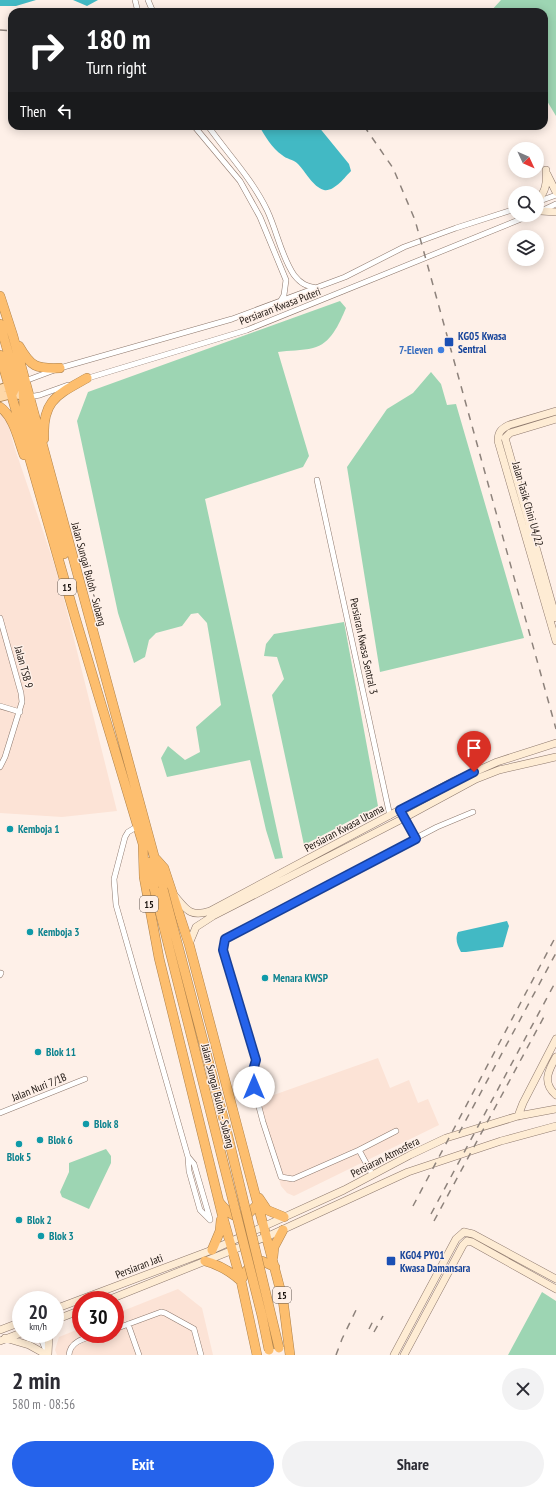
<!DOCTYPE html>
<meta charset="utf-8">
<style>
:root{--surface:#fff;--page:#f2f2f3;--text:#2b2b33;--muted:#7c7c81;--accent:#2563eb}
body{margin:0;font-family:"PT Sans Narrow",sans-serif;background:var(--page);color:var(--text);height:100vh;display:flex;flex-direction:column;font-size:15px;white-space:nowrap}
*{box-sizing:border-box;margin:0}
p{font-size:13px;color:var(--muted)}
.icon{flex:none;width:22px;height:22px;fill:none;stroke:currentColor;stroke-width:2;stroke-linecap:round;stroke-linejoin:round}
.map{position:relative;height:1355px;overflow:hidden}
.panel{display:flex;flex-direction:column;background:var(--surface);flex:1}
.panel>*{flex:none}
.banner{position:absolute;left:8px;top:8px;width:540px;height:122px;border-radius:12px;box-shadow:0 2px 10px #0003;background:#202124;color:#fff;overflow:hidden}
.needle{width:26px;rotate:134deg}
.fabs{position:absolute;left:508px;top:142px;display:grid;gap:8px}
.fabs a{display:grid;place-items:center;width:36px;height:36px;border-radius:50%;background:var(--surface);box-shadow:0 2px 10px #0003;font-size:20px}
.speed{position:absolute;left:12px;top:1291px;display:flex;gap:8px;font-size:20px;font-weight:700;text-align:center}
.speed>*{display:grid;place-content:center;width:52px;height:52px;border-radius:50%;background:var(--surface);box-shadow:0 2px 10px #0003;line-height:1}
.speed small{font-size:10px;font-weight:400}
.speed .limit{border:6px solid #d22;background:#fff;color:#111}
.pin{position:absolute;display:grid;place-items:center;width:34px;height:34px;color:#fff;margin:-41px -17px;border-radius:50% 50% 50% 0;rotate:-45deg;box-shadow:0 0 4px #0007}
.pin .icon{rotate:45deg}
.me{position:absolute;width:44px;margin:-22px;rotate:0deg;stroke-linejoin:round;filter:drop-shadow(0 0 3px #0008)}
.turn{display:flex;align-items:center;gap:14px;height:84px;padding:0 12px;font-size:18px}
.turn .icon{width:52px;height:52px;stroke-width:2.5}
.turn b{display:block;font-size:28px;line-height:34px}
.then{display:flex;align-items:center;height:38px;padding:0 12px;background:#0003;gap:8px;font-size:15px}
.round{display:grid;place-items:center;flex:none;width:42px;height:42px;border-radius:21px;background:var(--page)}
.head{display:flex;align-items:center;justify-content:space-between;height:68px;padding:0 12px}
h1{font-size:24px;font-weight:700;line-height:30px}
.primary-button{display:flex;gap:8px;margin-top:auto;padding:8px 12px}
.primary-button a{flex:1;height:46px;border-radius:24px;background:var(--accent);color:#fff;font-size:16px;font-weight:700;line-height:46px;text-align:center}
.primary-button a+a{background:var(--page);color:var(--text)}
.map>svg:first-child{display:block}
.built{fill:#fce3d6}
.green{fill:#9dd5b3}
.water{fill:#42b9c4}
.lines{fill:none;stroke-linecap:round;stroke-linejoin:round}
.street-casing{stroke:#8d786d;stroke-width:6}
.secondary-casing{stroke:#8d786d;stroke-width:8}
.primary-casing{stroke:#ae824c;stroke-width:10}
.highway-casing{stroke:#ae824c;stroke-width:10}
.street{stroke:#fff;stroke-width:5}
.secondary{stroke:#feecd4;stroke-width:7}
.primary{stroke:#fed8a8;stroke-width:8}
.highway{stroke:#fdbe6e;stroke-width:9}
.rail{stroke:#8d827b;stroke-width:1.5;stroke-dasharray:7 7;stroke-linecap:butt}
.highway-bridge-casing{stroke:#ae824c;stroke-width:10;stroke-linecap:butt}
.highway-bridge{stroke:#fdbe6e;stroke-width:9}
.route-casing{stroke:#184099;stroke-width:10}
.route{stroke:#2563eb;stroke-width:7}
.transit-dot{fill:#1a4fb4;stroke:#fef0e8;stroke-width:1.5}
.shop-dot{fill:#3f7fe0;stroke:#fef0e8;stroke-width:1.5}
.culture-dot{fill:#0f9aa8;stroke:#fef0e8;stroke-width:1.5}
.labels{text-anchor:middle;dominant-baseline:central;stroke-width:3;stroke-linejoin:round;paint-order:stroke}
.shield{fill:#fef0e8;stroke:#5f554f;stroke-width:1}
.shield-label{font-size:10px;font-weight:bold;fill:#1b130e}
.street-label{font-size:11px;fill:#1b130e;stroke:#fef0e8}
.transit-label{font-size:11px;font-weight:bold;fill:#164399;stroke:#fef0e8;text-anchor:start}
.shop-label{font-size:11px;font-weight:bold;fill:#366cbe;stroke:#fef0e8;text-anchor:end}
.culture-label{font-size:11px;font-weight:bold;fill:#0d838f;stroke:#fef0e8;text-anchor:start}
</style>
<div class="map">
<svg width="556" height="1355" viewBox="0 0 556 1355">
<rect width="100%" height="100%" fill="#fef0e8"/>
<!-- built -->
<path class="built" d="M0,394L14,446L58,575L117,811L62,817L0,813Z
M378,1058L390,1088L409,1080L418,1103L428,1099L439,1125L294,1196L287,1193L281,1186L259,1109L268,1097Z
M178,1289L202,1308L213,1355H57L55,1350L59,1337L81,1328V1334H115V1314Z"/>
<!-- green -->
<path class="green" d="M501,0H556V116L544,96V12H490Z
M340,301L346,308C339,324 331,344 313,348C302,351 289,350 278,352L309,456L303,467L205,499L283,858L275,859L266,830L250,760L167,777L161,758L168,746L185,760L200,752L196,727L221,705L207,623L198,613L191,614L182,626L156,633L149,640L145,657L134,663L118,613L77,421L88,392Z
M431,372L441,384L447,405L456,404L524,638L380,672L347,467L387,409L413,393Z
M344,622L378,806L304,845L272,695L284,679L277,657L264,656L266,644L274,634Z
M106,1149L111,1156V1163L89,1209L62,1197L60,1192L69,1172V1163Z
M542,1292L556,1301V1355H508Z"/>
<!-- water -->
<path class="water" d="M0,0H36L16,6H0Z
M73,0H98L87,6Z
M259,126H318L349,164L351,171C345,177 334,192 324,190C313,187 305,171 298,164C293,159 286,159 282,155C272,148 265,136 259,126Z
M507,921L509,926L503,947L466,952H461C457,945 455,939 458,932Z"/>
<g class="lines">
<!-- street casing -->
<g class="street-casing">
<path id="street" d="M135,0L138,12
M148,0L153,12
M194,126L240,181L260,217L286,280L284,295L280,302
M208,126C228,154 252,179 267,210C277,231 281,256 294,275C301,284 306,286 317,288
M537,202L556,195
M537,213L556,204
M85,379L247,330L531,215
M25,381L60,368L232,319L345,277L404,247L456,228L515,209
M29,397L40,395L68,385
M317,480L390,816
M0,618L21,693L22,702L5,757L0,767
M0,706L20,712
M400,810L416,839
M138,826L128,832L125,837L114,879L116,905L188,1157L189,1171L200,1210L210,1220
M0,975L1,973
M0,1113L85,1079
M359,1150L396,1131
M189,1158L194,1164L210,1219
M372,1174L359,1150L293,1179L281,1177L263,1122L251,1077L256,1060L223,951V944L229,936L437,827L473,812
M128,1324L139,1355
M115,1329L161,1312L165,1313L194,1329L201,1355
M39,1334L47,1353
M69,1355C70,1340 87,1338 100,1334"/>
</g>
<!-- secondary casing -->
<g class="secondary-casing">
<path id="secondary" d="M547,174L556,192
M537,201C546,191 547,184 546,170
M541,211L556,212
M556,411L509,425C501,429 498,432 498,441L556,641
M556,419L510,433L505,438L556,618
M174,895C186,909 190,918 210,911L452,782L497,762L556,743
M189,944L196,927L213,916L404,818L476,779L499,770L556,757
M556,1057C548,1071 542,1083 556,1095
M518,1116L523,1103L556,1039
M464,1232L473,1234L556,1279
M467,1241L472,1242L556,1289
M108,1300L273,1234L408,1172L501,1141L556,1126
M55,1309L212,1250L344,1190L410,1155L446,1138L518,1116L556,1109
M55,1320L81,1310
M0,1330L21,1322
M5,1338L29,1345L47,1355
M0,1341L21,1333
M48,1355L49,1334
M394,1355L456,1239L464,1232
M404,1355L463,1245L467,1241"/>
</g>
<!-- primary casing -->
<g class="primary-casing">
<path id="primary" d="M0,389L15,384
M0,397L12,394L28,396"/>
</g>
<!-- highway casing -->
<g class="highway-casing">
<path id="highway" d="M0,296L13,336L163,889
M0,324L17,384L12,394
M19,346C31,367 36,369 60,368
M0,355L75,617L143,844L144,877L159,958L222,1214L241,1281L257,1355
M23,387L24,407L64,554
M0,407C14,417 18,439 24,455
M44,439C42,400 57,395 87,378
M156,859L164,868L189,944L283,1300L290,1355
M148,862L154,888
M259,1198L267,1210L284,1217
M220,1203C227,1212 233,1217 245,1217L258,1204
M212,1250L220,1231L221,1220
M273,1257L274,1247L283,1230
M205,1261C220,1265 230,1271 241,1281
M241,1281C246,1270 250,1263 262,1261L275,1267"/>
</g>
<!-- street -->
<use href="#street" class="street"/>
<!-- secondary -->
<use href="#secondary" class="secondary"/>
<!-- primary -->
<use href="#primary" class="primary"/>
<!-- highway -->
<use href="#highway" class="highway"/>
<!-- rail -->
<path class="rail" d="M0,30L12,31
M364,126L393,168L415,220L556,729
M459,1133L556,953
M413,1206L556,936
M431,1214L556,981
M434,1221L546,1013
M369,1329L375,1317
M374,1332L383,1316
M336,1355L342,1339L358,1306"/>
<!-- highway-bridge casing -->
<g class="highway-bridge-casing">
<path id="highway-bridge" d="M154,888L262,1316L269,1350
M163,889L225,1124L279,1348"/>
</g>
<!-- highway-bridge -->
<use href="#highway-bridge" class="highway-bridge"/>
</g>
<g class="lines">
<!-- route casing -->
<g class="route-casing">
<path id="route" d="M254,1087L251,1077L256,1060L223,950L225,939L416,839L400,810L474,772"/>
</g>
<!-- route -->
<use href="#route" class="route"/>
</g>
<!-- markers -->
<g class="transit-dot">
<rect x="444" y="337" width="10" height="10" rx="2"/>
<rect x="386" y="1256" width="10" height="10" rx="2"/>
</g>
<circle class="shop-dot" cx="441" cy="350" r="4"/>
<g class="culture-dot">
<circle cx="10" cy="829" r="4"/>
<circle cx="30" cy="932" r="4"/>
<circle cx="265" cy="978" r="4"/>
<circle cx="38" cy="1052" r="4"/>
<circle cx="86" cy="1124" r="4"/>
<circle cx="40" cy="1140" r="4"/>
<circle cx="19" cy="1144" r="4"/>
<circle cx="19" cy="1220" r="4"/>
<circle cx="41" cy="1236" r="4"/>
</g>
<g class="labels">
<!-- shield labels -->
<g class="shield">
<rect x="58" y="579" width="18" height="16" rx="3"/>
<rect x="140" y="896" width="18" height="16" rx="3"/>
<rect x="273" y="1287" width="18" height="16" rx="3"/>
</g>
<g class="shield-label">
<text x="67" y="587">15</text>
<text x="149" y="904">15</text>
<text x="282" y="1295">15</text>
</g>
<!-- street labels -->
<g class="street-label">
<text transform="translate(280 306) rotate(-21)">Persiaran Kwasa Puteri</text>
<text transform="translate(528 504) rotate(74)">Jalan Tasik Chini U4/22</text>
<text transform="translate(89 574) rotate(75)">Jalan Sungai Buloh - Subang</text>
<text transform="translate(364 646) rotate(78)">Persiaran Kwasa Sentral 3</text>
<text transform="translate(24 667) rotate(75)">Jalan TSB 9</text>
<text transform="translate(344 828) rotate(-28)">Persiaran Kwasa Utama</text>
<text transform="translate(39 1087) rotate(-22)">Jalan Nuri 7/1B</text>
<text transform="translate(218 1096) rotate(76)">Jalan Sungai Buloh - Subang</text>
<text transform="translate(385 1157) rotate(-27)">Persiaran Atmosfera</text>
<text transform="translate(139 1266) rotate(-21)">Persiaran Jati</text>
</g>
<!-- transit labels -->
<g class="transit-label">
<text x="458" y="336">KG05 Kwasa<tspan x="458" dy="13">Sentral</tspan></text>
<text x="400" y="1255">KG04 PY01<tspan x="400" dy="13">Kwasa Damansara</tspan></text>
</g>
<!-- shop labels -->
<g class="shop-label">
<text x="433" y="350">7-Eleven</text>
</g>
<!-- culture labels -->
<g class="culture-label">
<text x="18" y="829">Kemboja 1</text>
<text x="38" y="932">Kemboja 3</text>
<text x="273" y="978">Menara KWSP</text>
<text x="46" y="1052">Blok 11</text>
<text x="94" y="1124">Blok 8</text>
<text x="48" y="1140">Blok 6</text>
<text x="19" y="1157" text-anchor="middle">Blok 5</text>
<text x="27" y="1220">Blok 2</text>
<text x="49" y="1236">Blok 3</text>
</g>
</g>
</svg>
<div class="fabs">
<a><svg class="needle" viewBox="-14 -14 28 28"><path d="M0-13l5 13h-10z" fill="#e53935"/><path d="M0 13l5-13h-10z" fill="#7c7c81"/></svg></a>
<a><svg class="icon" aria-label="search" viewBox="0 0 24 24"><circle cx="10" cy="10" r="6"/><path d="M15 15l6 6"/></svg></a>
<a><svg class="icon" aria-label="layers" viewBox="0 0 24 24"><path d="M12 4l9 5-9 5-9-5zM3 14l9 5 9-5"/></svg></a>
</div>
<div class="speed"><div>20<small>km/h</small></div><div class="limit">30</div></div>
<div class="pin" style="left:474px;top:772px;background:#d93025"><svg class="icon" aria-label="arrive" viewBox="0 0 24 24"><path d="M6 21V4h12l-3 4 3 4H6"/></svg></div>
<svg class="me" style="left:254px;top:1087px" viewBox="-20 -20 40 40"><circle r="19" fill="#fff"/><path d="M0-13L10 11 0 6-10 11z" fill="#2563eb"/></svg>
<div class="banner">
<div class="turn"><svg class="icon" aria-label="right" viewBox="0 0 24 24"><path d="M7 20v-9h11M14 6l5 5-5 5"/></svg><div><b>180 m</b>Turn right</div></div>
<div class="then">Then<svg class="icon" aria-label="left" viewBox="0 0 24 24"><path d="M17 20v-9H6M10 6l-5 5 5 5"/></svg></div>
</div>
</div>
<section class="panel">
<div class="head"><div><h1>2 min</h1><p>580 m · 08:56</p></div><a class="round"><svg class="icon" aria-label="close" viewBox="0 0 24 24"><path d="M6 6l12 12M18 6L6 18"/></svg></a></div>
<div class="primary-button"><a>Exit</a><a>Share</a></div>
</section>
